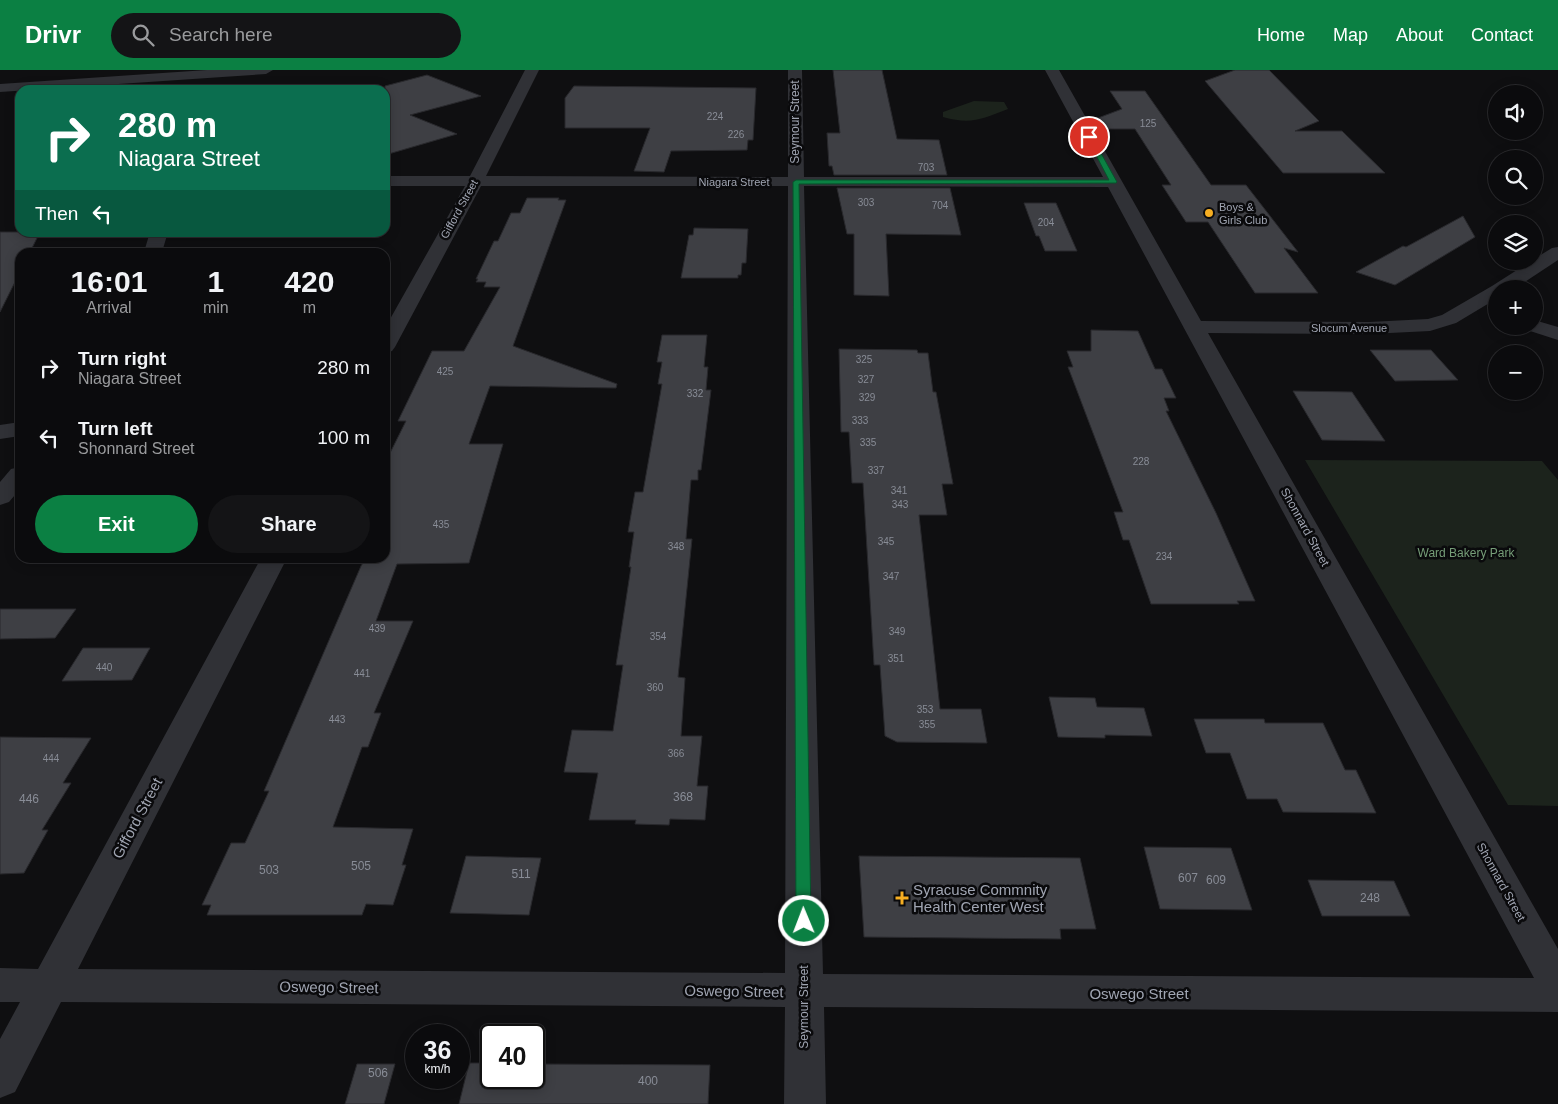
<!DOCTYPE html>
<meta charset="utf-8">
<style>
:root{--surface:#0b0b0d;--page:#141416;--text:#f1f3f6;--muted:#9a9b9d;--line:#2b2b2e;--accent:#0b8043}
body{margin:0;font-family:Helvetica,sans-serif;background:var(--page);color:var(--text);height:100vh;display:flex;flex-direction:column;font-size:19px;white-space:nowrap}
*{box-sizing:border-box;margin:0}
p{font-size:16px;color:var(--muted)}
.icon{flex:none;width:28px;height:28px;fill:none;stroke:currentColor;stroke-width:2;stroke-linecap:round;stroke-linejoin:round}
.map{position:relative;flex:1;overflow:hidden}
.sheet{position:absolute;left:15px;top:178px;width:375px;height:315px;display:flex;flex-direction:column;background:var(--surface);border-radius:15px;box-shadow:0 2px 12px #0003,0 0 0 1px var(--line)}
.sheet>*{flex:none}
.hud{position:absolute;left:15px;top:15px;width:375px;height:152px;border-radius:15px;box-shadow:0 2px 12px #0003,0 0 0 1px var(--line);background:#0b6e4f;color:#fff;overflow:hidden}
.buttons{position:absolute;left:1488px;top:15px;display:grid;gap:10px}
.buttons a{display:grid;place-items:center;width:55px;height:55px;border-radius:50%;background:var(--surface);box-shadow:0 2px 12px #0003,0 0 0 1px var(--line);font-size:25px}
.speed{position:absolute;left:405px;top:954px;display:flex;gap:10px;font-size:25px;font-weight:700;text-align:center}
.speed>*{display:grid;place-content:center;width:65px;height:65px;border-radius:50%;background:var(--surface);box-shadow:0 2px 12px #0003,0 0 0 1px var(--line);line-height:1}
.speed small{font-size:12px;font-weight:400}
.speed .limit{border:2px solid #111;border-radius:8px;background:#fff;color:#111}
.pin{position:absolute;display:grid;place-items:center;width:42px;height:42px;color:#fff;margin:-21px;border:2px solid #fff;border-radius:50%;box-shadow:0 1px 5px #0007}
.me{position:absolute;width:55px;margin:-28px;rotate:359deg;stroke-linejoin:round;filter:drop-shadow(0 0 4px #0008)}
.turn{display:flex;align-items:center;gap:18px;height:105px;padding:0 20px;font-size:22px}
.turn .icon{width:65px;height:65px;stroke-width:2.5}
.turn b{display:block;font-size:35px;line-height:42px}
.then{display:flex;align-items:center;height:48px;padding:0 20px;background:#0003;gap:10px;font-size:19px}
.eta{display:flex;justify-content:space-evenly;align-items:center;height:85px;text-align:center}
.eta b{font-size:30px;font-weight:700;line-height:35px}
.primary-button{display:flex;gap:10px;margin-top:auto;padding:10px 20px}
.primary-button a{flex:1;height:58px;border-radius:30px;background:var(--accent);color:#fff;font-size:20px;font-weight:700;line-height:58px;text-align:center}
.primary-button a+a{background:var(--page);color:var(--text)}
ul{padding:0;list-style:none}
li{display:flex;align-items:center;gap:15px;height:70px;padding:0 20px}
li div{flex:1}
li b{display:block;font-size:19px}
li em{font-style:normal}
header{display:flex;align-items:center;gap:30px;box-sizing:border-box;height:70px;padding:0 25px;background:var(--accent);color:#fff}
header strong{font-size:24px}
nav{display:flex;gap:28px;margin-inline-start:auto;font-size:18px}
.search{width:350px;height:45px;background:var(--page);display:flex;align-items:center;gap:12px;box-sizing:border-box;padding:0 18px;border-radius:28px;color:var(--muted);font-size:19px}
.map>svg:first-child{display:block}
.green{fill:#1c231c}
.building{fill:#3e3f44;stroke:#29292d}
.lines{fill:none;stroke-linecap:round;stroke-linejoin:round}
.minor{fill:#303136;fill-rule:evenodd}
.route{fill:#0b8043;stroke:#07532c}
.poi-dot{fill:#f6ae22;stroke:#0a0a0c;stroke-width:2}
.labels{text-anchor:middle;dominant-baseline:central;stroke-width:5;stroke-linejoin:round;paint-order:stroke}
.number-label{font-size:10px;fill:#888c96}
.far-street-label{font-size:11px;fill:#a0a5b2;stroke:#0a0a0c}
.far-poi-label{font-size:11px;fill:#a0a5b2;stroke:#0a0a0c;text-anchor:start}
.street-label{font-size:12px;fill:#a0a5b2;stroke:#0a0a0c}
.park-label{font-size:12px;fill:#769e78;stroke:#0a0a0c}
.near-number-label{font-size:12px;fill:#888c96}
.near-street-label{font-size:15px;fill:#a0a5b2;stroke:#0a0a0c}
.near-poi-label{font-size:15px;fill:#a0a5b2;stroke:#0a0a0c;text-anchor:start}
</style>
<header>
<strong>Drivr</strong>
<div class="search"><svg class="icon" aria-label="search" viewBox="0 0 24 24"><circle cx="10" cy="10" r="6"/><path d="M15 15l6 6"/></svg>Search here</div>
<nav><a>Home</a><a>Map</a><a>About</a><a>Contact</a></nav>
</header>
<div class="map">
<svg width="1558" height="1034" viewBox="0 0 1558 1034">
<rect width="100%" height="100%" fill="#0f0f11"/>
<!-- green -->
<path class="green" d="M974,31L1004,32L1008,39C981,49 972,55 943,47V42Z
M1305,390L1542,391L1558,410V736L1508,735Z"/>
<!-- building -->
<path class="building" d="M833,0H882L897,69L939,70L947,105H834L832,96H829L827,63H840Z
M1235,0H1269L1319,51L1295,61H1342L1385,103H1283L1205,11Z
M427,5L481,26L410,45L457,64L385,85V16Z
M574,16L756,18L753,70H748L747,80L671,81L664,102L634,101L650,58H565V28Z
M1110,21H1145L1211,115H1246L1298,182L1284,178L1318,223H1255L1208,152H1186L1162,115H1171L1135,59H1094L1090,51L1122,39Z
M837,118H950L961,165L886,164L889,226L854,225V164H847Z
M527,128H559L558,130H566L513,276L617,314L616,318L490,316L469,374H503L469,493L397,494L376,551H413L374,643H381L368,677H362L333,757L413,759L402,795H406L393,835L366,834L362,845H207L211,835H202L231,773H245L269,721H264L361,496L366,488H385V393L406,351H398L432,281H464L500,217H484L486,212H476L478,209H476L494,171H498L511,143H520Z
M1024,133H1056L1077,181H1045L1039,166H1036Z
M1463,146L1475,167L1395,215L1356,202L1403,176L1406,177Z
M694,158L748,159L746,193H742L741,205H738V208H681L689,165H693Z
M0,162H40L30,182H20V202L0,242Z
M1091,260L1138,261L1155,299H1162L1176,328H1164L1169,341H1166L1216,443L1255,531H1237L1239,534H1151L1129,470H1123L1114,442H1123L1068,297H1073L1067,281H1091Z
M662,265H707L704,297H708L706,320H711L701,400H698V410H691L686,469H692L678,607L685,608L681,666H702L697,716H708L705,750L670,749L669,755L635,754L636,750H589L598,703L564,702L572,660L613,661L623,595H616L631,497H629L634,462H628L635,422H643L662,314H658L662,292H657Z
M839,279L917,280L918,283H928L933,322H936L953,414H942L947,445H919L940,639H981L987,673L897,672L885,666L880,595H874L863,413H852L849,362H841Z
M1370,280H1431L1458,310L1395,311Z
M1293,321L1352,322L1385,371L1322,370Z
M0,539H76L55,568L0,569Z
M83,578H150L132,610L62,611Z
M1049,627L1095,628L1097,637L1144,638L1152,666L1105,665V668L1058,667Z
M1194,649H1264L1265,653H1323L1345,700H1356L1376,743L1283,742L1277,729H1247L1230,683H1206Z
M0,667L91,668L63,713H71L42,760H48L24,803L0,804Z
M1144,777L1231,778L1252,840L1160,839Z
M466,786L541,788L529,845L450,843Z
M859,786L1080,788L1096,859H1060L1061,869L864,867Z
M1308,810L1394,811L1410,846H1322Z
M469,993H491V1008H534V994L710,995L708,1034H459Z
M357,994H395L384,1034H345Z"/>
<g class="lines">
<!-- minor -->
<path class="minor" d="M207,0H273L266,4L0,22V14Z
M525,0H539L486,106L788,107V0H802L804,107H1103L1045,0H1059L1201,251L1369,252L1428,249L1442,245L1492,216L1531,191H1534V189L1552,178L1558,177V190L1514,219H1496V229L1456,253L1430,261L1369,264L1208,263L1558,879V942L824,937L826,1034H784L785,937L61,932L15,1022L0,1028V969L20,932H0V898L38,899L261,488H287L78,899L785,903L788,116H481L395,277L392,281L385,283V258L465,116H385V106H470ZM804,116L1108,117L1534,908L823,904Z
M150,162H168L162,182H144Z
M1534,250L1558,257V270L1527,260L1524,256H1534Z
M20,352V366L0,369V355Z
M20,397V419L9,432L0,435V412L11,399Z"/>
</g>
<!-- route -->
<path class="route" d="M1086,66L1092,67L1117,112L1116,113L799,114L811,851L809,856L804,857L798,856L796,851L793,112L796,110H1109Z"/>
<!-- markers -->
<g class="poi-dot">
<circle cx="1209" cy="143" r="5"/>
<path d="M899.5 820.5h5v5h5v5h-5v5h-5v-5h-5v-5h5z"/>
</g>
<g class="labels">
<!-- number labels -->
<g class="number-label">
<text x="715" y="46">224</text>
<text x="1148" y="53">125</text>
<text x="736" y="64">226</text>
<text x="926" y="97">703</text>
<text x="866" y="132">303</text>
<text x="940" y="135">704</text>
<text x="1046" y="152">204</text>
<text x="864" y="289">325</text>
<text x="445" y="301">425</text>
<text x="866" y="309">327</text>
<text x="695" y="323">332</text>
<text x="867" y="327">329</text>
<text x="860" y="350">333</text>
<text x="868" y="372">335</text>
<text x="1141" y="391">228</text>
<text x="876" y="400">337</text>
<text x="899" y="420">341</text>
<text x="900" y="434">343</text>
<text x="441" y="454">435</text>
<text x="886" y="471">345</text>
<text x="676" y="476">348</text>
<text x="1164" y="486">234</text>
<text x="891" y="506">347</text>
<text x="377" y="558">439</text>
<text x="897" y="561">349</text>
<text x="658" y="566">354</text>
<text x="896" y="588">351</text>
<text x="104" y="597">440</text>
<text x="362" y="603">441</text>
<text x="655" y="617">360</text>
<text x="925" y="639">353</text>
<text x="337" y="649">443</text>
<text x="927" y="654">355</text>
<text x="676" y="683">366</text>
<text x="51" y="688">444</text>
</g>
<!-- far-street labels -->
<g class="far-street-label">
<text x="734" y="112">Niagara Street</text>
<text transform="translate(459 139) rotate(-61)">Gifford Street</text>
<text x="1349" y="258">Slocum Avenue</text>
</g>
<!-- far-poi labels -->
<g class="far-poi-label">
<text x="1219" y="137">Boys &amp;<tspan x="1219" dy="13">Girls Club</tspan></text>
</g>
<!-- street labels -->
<g class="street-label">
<text transform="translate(795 52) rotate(-90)">Seymour Street</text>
<text transform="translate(1305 457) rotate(61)">Shonnard Street</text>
<text transform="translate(1501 812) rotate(61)">Shonnard Street</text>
<text transform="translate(804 937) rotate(-90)">Seymour Street</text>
</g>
<!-- park labels -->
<g class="park-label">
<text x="1466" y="483">Ward Bakery Park</text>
</g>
<!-- near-number labels -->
<g class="near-number-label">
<text x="683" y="727">368</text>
<text x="29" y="729">446</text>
<text x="361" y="796">505</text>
<text x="269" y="800">503</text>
<text x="521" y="804">511</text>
<text x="1188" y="808">607</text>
<text x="1216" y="810">609</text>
<text x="1370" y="828">248</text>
<text x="378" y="1003">506</text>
<text x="648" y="1011">400</text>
</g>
<!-- near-street labels -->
<g class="near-street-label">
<text transform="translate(137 748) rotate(-62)">Gifford Street</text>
<text transform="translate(329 917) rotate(1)">Oswego Street</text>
<text transform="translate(734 921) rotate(1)">Oswego Street</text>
<text x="1139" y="923">Oswego Street</text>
</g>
<!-- near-poi labels -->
<g class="near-poi-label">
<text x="913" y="819">Syracuse Commnity<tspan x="913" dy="17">Health Center West</tspan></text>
</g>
</g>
</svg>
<div class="buttons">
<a><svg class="icon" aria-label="sound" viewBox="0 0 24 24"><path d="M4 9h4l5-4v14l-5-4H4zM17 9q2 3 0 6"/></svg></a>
<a><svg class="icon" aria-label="search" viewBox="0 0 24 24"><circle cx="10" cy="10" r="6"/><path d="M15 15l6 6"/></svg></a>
<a><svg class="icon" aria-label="layers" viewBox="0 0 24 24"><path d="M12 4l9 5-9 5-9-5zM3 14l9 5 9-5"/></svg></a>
<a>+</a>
<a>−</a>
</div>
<div class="speed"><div>36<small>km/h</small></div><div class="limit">40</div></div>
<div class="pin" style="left:1089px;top:67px;background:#d93025"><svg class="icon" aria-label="arrive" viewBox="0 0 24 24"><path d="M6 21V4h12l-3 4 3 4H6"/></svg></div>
<svg class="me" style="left:804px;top:851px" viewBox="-20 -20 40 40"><circle r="17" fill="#0b8043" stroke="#fff" stroke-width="3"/><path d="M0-11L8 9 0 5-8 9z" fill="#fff"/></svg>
<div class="hud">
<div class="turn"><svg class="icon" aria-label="right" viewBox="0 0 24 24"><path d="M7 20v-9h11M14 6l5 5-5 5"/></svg><div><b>280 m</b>Niagara Street</div></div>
<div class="then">Then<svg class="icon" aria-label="left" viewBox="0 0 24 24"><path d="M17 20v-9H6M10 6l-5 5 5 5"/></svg></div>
</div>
<section class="sheet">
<div class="eta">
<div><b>16:01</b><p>Arrival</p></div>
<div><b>1</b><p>min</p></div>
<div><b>420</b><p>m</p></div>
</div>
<ul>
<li><svg class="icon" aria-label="right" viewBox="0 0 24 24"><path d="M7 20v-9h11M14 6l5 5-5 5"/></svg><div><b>Turn right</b><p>Niagara Street</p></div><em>280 m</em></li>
<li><svg class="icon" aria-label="left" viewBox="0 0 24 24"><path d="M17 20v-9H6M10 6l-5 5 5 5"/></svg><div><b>Turn left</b><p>Shonnard Street</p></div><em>100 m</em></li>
</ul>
<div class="primary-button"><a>Exit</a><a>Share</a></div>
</section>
</div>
